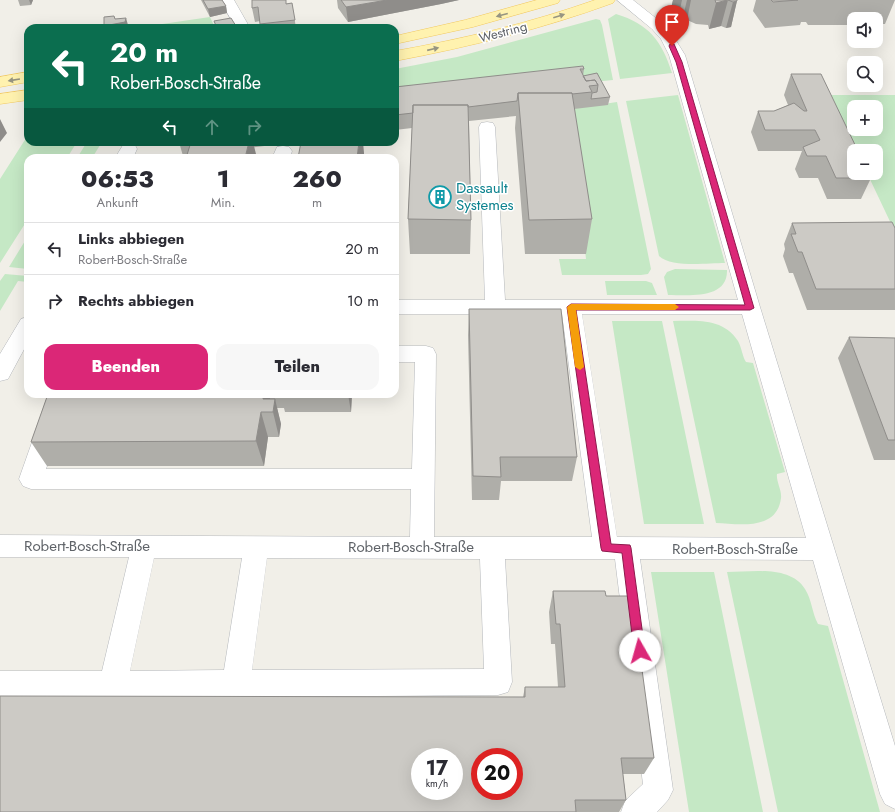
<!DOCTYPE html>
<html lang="de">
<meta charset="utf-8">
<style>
:root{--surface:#fff;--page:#f7f7f7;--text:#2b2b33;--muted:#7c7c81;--line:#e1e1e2;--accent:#db2777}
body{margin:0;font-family:Jost,sans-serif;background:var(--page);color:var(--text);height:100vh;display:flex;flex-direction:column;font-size:15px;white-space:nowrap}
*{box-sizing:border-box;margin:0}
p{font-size:13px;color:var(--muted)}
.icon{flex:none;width:22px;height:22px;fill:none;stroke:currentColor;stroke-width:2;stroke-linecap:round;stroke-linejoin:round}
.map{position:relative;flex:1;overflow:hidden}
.side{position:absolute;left:24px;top:154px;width:375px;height:244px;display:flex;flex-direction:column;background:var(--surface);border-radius:12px;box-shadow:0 4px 16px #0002}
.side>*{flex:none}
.hud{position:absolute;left:24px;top:24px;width:375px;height:122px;border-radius:12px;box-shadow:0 4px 16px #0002;background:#0b6e4f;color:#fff;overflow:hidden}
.controls{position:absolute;left:847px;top:12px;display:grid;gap:8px}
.controls a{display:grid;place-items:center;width:36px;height:36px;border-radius:8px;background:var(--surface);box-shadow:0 4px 16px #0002;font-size:20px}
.speed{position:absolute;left:411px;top:748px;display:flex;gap:8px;font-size:20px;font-weight:700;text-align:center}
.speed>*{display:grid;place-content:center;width:52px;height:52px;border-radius:50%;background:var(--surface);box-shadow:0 4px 16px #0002;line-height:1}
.speed small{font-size:10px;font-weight:400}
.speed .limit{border:6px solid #d22;background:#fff;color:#111}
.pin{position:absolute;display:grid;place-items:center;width:34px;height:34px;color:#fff;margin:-41px -17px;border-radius:50% 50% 50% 0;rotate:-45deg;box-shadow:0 0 4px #0007}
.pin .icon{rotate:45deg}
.me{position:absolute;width:44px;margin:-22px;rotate:353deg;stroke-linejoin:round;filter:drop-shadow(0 0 3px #0008)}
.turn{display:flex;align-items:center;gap:14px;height:84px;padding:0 20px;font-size:18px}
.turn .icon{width:52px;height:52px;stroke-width:2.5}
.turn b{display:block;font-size:28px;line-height:34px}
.lanes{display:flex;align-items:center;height:38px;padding:0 20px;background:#0003;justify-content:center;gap:20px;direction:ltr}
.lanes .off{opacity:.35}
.eta{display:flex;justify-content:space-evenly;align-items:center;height:68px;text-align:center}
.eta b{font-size:24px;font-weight:800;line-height:28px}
.action{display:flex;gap:8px;margin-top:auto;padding:8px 20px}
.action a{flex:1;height:46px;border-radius:12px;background:var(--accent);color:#fff;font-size:16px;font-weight:800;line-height:46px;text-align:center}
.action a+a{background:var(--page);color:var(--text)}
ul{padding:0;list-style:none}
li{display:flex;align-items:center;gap:12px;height:52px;padding:0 20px;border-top:1px solid var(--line)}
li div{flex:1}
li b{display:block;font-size:15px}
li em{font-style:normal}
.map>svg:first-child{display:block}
.green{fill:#c5e8c5;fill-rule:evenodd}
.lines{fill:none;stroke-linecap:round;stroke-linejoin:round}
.minor-casing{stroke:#b5b8bc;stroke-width:1}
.major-casing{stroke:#f2c960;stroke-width:1}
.minor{fill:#fff;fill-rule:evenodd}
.major{fill:#fff2af;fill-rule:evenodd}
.wall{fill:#afaea9}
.shaded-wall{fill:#8f8d8a}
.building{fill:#cccac5;stroke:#8f8d8a;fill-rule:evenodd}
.oneway{fill:#979581}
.route{fill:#db2777;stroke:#8e194d}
.slow{fill:#f59e0b}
.labels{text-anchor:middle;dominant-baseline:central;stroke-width:3;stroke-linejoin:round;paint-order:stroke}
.far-street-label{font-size:13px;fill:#5f6368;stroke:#fff}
.culture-label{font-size:15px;fill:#0d838f;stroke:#fff;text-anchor:start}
.street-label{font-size:15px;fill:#5f6368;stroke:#fff}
</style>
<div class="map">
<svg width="895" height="812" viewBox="0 0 895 812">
<rect width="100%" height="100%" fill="#f1efe8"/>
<!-- green -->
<path class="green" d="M616,14C649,24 662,41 672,73L620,79L608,19Z
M210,17L215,28H135Z
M596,19L600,20L602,25L613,80L395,102V69L457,57Z
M678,95L725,263C707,263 672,268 659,256L626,101Z
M830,95H895V232L867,173H876V151H857ZM854,107H876V129H854Z
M617,102L651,269L648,274L641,275H562L559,259H586L570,109Z
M28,135V142H77L67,158H28V219L0,263V179Z
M87,142H102L92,158H77Z
M28,236V269L9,267Z
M675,269L727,270C728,300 688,295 668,295L664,277L667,272Z
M5,274L28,276V282L18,281L0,311V281Z
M605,281H646L652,283L657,295H607Z
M612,321H662L704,524H644Z
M673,321C697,321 723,318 738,341C742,348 742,356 746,362L753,363L785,472L777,474C776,482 782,490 781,498C777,531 739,524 716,523Z
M651,572H714L763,812H689Z
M727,572C752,572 790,565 805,589C812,600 812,613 818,624L828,626L880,812H778Z"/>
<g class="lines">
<!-- minor casing -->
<g class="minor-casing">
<path id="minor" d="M220,0H234L250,28H236Z
M617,0H633L662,23L672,34L685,55L760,307L895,746V809L885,804L880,794L813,560L640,559L673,790L668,800L657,812H621L625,801L643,784L615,559H505L512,682L508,692L498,695L0,699V671H102L129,557H0V535L410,537L411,489H31L23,486L19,479L49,394H71L46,469H412L415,362H395V346H426L433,348L436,354L434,537H592L562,314H395V300H485L479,127L481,123L487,122L493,123L495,127L505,300H738L669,55L661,39L652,29ZM582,314H742L806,538L617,537ZM154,558H242L224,670L130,671ZM267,558L480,559L484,669L252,670Z
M129,144L135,145L137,149L133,158H115L123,145Z
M283,146L289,147L292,151L290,158H272L277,147Z
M28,317V342L8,379L0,381V354L21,319Z"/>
</g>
<!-- major casing -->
<g class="major-casing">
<path id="major" d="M537,0H560L558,3L473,27L395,44V36L465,20Z
M595,0H615L613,3C542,29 469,47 395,61V51C463,39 530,23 595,0Z
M28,72V82L0,87V77Z
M28,90V100L0,104V94Z"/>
</g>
<!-- minor -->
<use href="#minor" class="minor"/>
<!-- major -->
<use href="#major" class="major"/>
</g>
<!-- wall -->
<path class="wall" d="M18,0H33L31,5L20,6Z
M201,0H222L226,6L227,13L210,17Z
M337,0H459L441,4L348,22L338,8Z
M673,0H737L731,27L726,28L721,26L709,29L708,25L696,24L687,20L682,21L678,18L679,14L669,17Z
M756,0H895L885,24H876V19H854V25H808L806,22H801L800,25L765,28L753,11Z
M292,3L296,28H261L260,21L255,22L252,8Z
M584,69L583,76L597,73L610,97L608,105L574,109L592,219L586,254H525L515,128L516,116L469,121L471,220L470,254H410L408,219L412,128L395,130V87Z
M791,74L871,178L861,199H827L818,178H799L795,169L802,151H758L751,132L758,111H774L788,105L784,95Z
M179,142H297L183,156Z
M792,223L895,228V310H807L793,273H789L783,256L785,249L784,244Z
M469,309L577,457L572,481H501L499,500H472L468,335Z
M849,337L895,338V460H874L838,358Z
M48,394H352L351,412H285L284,408H277L281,424L279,437H268L264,466H47L31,442Z
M553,591L606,596L654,758L644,774H623L626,800L619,812H0L523,697L525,687H558L555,644H551L549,612Z"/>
<!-- shaded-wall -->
<path class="shaded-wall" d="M29,0H33L31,5Z
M387,0H459L441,4L348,22L346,7Z
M673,0H682L679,14L669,17Z
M687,0H691L687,20L682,21Z
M728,0L721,26L709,29L716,3Z
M737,1L731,27L726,28L733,2Z
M226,6L227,13L210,17L208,9Z
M114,16L117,23L126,18L128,25V28H104V26L115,19Z
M236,26V28H227Z
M0,119L7,133L0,142Z
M249,142H253L257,158H245Z
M359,142H363L364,153V158H357Z
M264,394H269L272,408L263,399Z
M348,394H352L351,412Z
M275,399L281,424L279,437L273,412Z
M261,412L268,437L264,466L256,441Z"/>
<!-- building -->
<path class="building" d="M203,0H222L226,6L208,9Z
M252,0H286V4L292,3L295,20L260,24L258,7L252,8Z
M341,0H387L346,7Z
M715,0H727L716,3Z
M728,0H737V1L733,2Z
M771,0H798L773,2Z
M114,16L115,19L126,18L125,22L104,26V17Z
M231,18L236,26L227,28H217L214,21Z
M50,26V28H29Z
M583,66L584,69H580L586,81L595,80L598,85L589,86L592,92L572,94V93H518L517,101L468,107V105H413V113L395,115V87Z
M597,73L610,97L591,99L592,93L597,92L598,85L595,80L586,81L583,76Z
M791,74H821L858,151H854V173H868L871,178H836L826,156H807L803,147L820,140L815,130H765L758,111H774L794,103L804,111H807Z
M518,93H572L592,219L529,220Z
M413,105H468L471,220L408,219Z
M191,142H249L245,158H186Z
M301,142H359L357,158H298Z
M892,222L895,228V289H816L802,252H798L791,234H796L792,223Z
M469,309H561L577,457H500L501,477L473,476Z
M849,337L895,338V440H888Z
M48,394H264L263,399H275L273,412H261L256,441L31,442Z
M553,591H605L606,596H632L654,758H621L626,800H575L576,812H0V696L525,697V687H565L560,624H556ZM420,757H454V791H420ZM480,757H514V791H480Z"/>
<!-- one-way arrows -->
<defs><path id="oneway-solid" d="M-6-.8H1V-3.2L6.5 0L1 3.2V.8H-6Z"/></defs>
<g class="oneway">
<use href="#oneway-solid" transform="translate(502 15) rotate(165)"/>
<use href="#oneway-solid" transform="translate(559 16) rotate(-17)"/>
<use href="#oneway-solid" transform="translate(433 49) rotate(-13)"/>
<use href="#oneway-solid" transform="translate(14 80) rotate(171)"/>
</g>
<!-- route -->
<path class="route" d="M670,44H674L682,62L754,308L750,310H576L611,544L630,545L631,548L645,651L644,654L640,656L636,654L634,651L622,553L602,551L601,548L567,307L571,304L745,305L676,62L669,46Z"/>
<!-- slow -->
<path class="slow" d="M571,304H675L679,307L675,310H576L584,367L580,370L575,367L567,307Z"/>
<!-- icons -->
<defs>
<g id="building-ring" transform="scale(1.15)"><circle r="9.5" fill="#fff" stroke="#0f9aa8" stroke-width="1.5"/><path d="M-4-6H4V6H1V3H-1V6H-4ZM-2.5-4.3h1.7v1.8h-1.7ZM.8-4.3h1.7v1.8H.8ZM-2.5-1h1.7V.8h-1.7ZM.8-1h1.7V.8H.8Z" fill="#0f9aa8"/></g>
</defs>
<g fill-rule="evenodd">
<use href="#building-ring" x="440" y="197"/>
</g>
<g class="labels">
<!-- far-street labels -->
<g class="far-street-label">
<text transform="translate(503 32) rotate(-15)">Westring</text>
</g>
<!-- culture labels -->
<g class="culture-label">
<text x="456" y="188">Dassault<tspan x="456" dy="17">Systemes</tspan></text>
</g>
<!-- street labels -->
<g class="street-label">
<text x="87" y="546">Robert-Bosch-Straße</text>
<text x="411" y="547">Robert-Bosch-Straße</text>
<text x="735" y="549">Robert-Bosch-Straße</text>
</g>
</g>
</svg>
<div class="controls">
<a><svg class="icon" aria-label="sound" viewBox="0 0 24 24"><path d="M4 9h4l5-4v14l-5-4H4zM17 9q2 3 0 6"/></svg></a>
<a><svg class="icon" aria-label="search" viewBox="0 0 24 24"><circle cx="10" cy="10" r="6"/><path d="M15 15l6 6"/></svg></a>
<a>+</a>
<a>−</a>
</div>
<div class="speed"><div>17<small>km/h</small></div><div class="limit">20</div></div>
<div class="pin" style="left:672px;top:46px;background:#d93025"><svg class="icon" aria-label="arrive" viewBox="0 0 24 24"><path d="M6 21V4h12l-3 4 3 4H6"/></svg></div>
<svg class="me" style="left:640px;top:651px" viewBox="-20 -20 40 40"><circle r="19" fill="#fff"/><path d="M0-13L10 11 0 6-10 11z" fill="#db2777"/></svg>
<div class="hud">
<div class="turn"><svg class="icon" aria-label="left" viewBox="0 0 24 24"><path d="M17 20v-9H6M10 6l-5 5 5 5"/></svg><div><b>20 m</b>Robert-Bosch-Straße</div></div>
<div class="lanes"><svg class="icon" aria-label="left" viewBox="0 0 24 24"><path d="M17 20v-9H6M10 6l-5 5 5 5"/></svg><svg class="icon off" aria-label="ahead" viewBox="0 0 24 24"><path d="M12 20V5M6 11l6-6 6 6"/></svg><svg class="icon off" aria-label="right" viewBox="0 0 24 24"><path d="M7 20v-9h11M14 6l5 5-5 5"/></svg></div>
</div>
<section class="side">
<div class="eta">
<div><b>06:53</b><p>Ankunft</p></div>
<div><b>1</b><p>Min.</p></div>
<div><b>260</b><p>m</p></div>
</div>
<ul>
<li><svg class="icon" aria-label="left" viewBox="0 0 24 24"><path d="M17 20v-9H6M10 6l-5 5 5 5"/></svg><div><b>Links abbiegen</b><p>Robert-Bosch-Straße</p></div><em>20 m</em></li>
<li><svg class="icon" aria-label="right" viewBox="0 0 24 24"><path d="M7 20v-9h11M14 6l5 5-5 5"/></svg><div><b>Rechts abbiegen</b></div><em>10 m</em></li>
</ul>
<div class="action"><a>Beenden</a><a>Teilen</a></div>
</section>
</div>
